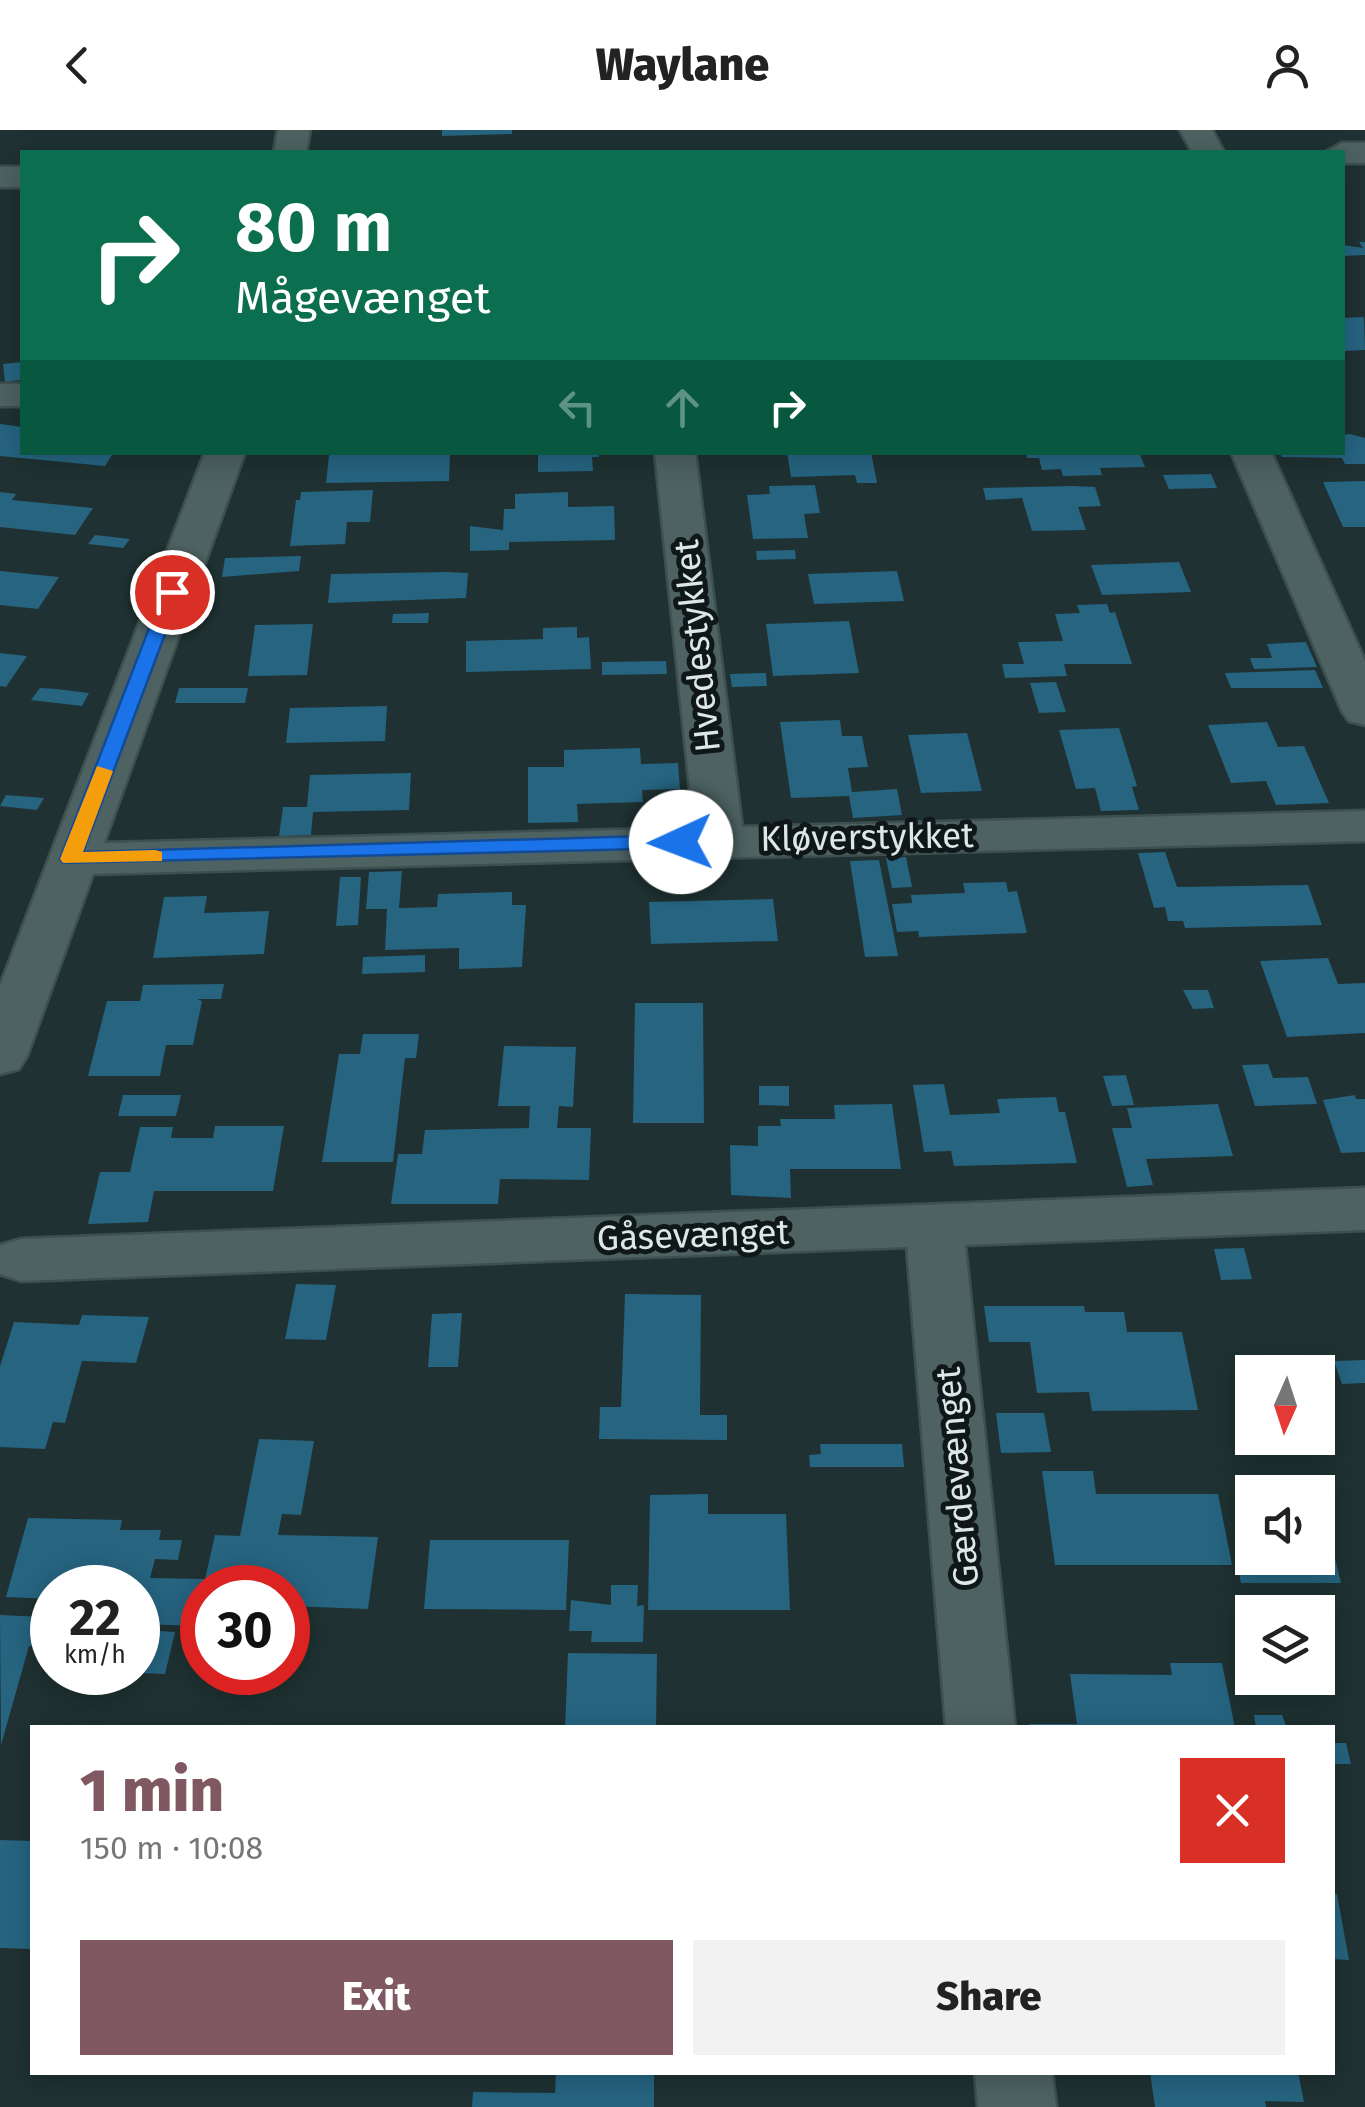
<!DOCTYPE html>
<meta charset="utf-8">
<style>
:root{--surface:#fff;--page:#f2f2f2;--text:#222;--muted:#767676;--accent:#805862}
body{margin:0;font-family:"Fira Sans",sans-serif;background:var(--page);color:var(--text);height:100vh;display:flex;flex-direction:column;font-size:38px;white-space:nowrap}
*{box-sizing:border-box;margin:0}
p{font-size:32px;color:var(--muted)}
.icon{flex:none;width:55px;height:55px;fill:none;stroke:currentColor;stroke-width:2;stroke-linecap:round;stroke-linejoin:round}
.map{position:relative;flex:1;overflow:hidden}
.sheet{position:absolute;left:30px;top:1595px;width:1305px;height:350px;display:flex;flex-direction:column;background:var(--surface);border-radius:0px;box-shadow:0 5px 25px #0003}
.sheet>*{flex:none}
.banner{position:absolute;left:20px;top:20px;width:1325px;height:305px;border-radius:0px;box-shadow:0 5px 25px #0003;background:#0b6e4f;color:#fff;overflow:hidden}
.needle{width:65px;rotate:183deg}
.controls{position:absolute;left:1235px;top:1225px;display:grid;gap:20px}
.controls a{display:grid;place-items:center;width:100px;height:100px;border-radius:0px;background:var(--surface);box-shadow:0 5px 25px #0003;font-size:50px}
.speed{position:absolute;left:30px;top:1435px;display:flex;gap:20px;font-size:50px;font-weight:700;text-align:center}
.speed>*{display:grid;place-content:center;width:130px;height:130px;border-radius:50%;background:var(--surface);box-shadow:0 5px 25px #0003;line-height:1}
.speed small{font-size:25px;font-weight:400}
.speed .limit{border:15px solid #d22;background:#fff;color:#111}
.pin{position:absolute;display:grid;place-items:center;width:85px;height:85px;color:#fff;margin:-42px;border:5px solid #fff;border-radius:50%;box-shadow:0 2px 10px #0007}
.me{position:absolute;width:110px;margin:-55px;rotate:268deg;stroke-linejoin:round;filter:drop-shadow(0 0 8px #0008)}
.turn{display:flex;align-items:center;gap:35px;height:210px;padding:0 50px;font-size:45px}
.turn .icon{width:130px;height:130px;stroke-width:2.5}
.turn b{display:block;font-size:70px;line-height:85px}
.lanes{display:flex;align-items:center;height:95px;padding:0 50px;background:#0003;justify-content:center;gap:50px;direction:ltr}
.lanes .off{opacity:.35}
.round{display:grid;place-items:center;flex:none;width:105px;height:105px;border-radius:0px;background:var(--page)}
.headline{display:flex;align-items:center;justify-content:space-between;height:170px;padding:0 50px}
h1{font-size:60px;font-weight:800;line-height:75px;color:var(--accent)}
.primary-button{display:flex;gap:20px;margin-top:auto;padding:20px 50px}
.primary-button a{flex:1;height:115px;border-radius:0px;background:var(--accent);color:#fff;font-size:40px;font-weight:800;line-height:115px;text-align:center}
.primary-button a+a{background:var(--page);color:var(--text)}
header{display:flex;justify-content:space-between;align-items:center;height:130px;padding:0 50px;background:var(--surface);font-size:45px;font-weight:800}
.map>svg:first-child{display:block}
.building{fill:#266480}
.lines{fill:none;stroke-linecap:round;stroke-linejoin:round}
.minor-casing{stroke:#3e4f4f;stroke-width:5}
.minor{fill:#4e6262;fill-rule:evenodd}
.route{fill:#1a73e8;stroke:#114b97;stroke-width:2.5}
.slow{fill:#f59e0b}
.labels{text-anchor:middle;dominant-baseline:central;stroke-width:10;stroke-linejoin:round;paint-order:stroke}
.street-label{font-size:35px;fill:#dce7e7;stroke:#0f1718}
</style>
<header><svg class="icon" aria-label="back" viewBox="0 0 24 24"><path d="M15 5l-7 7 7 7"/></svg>Waylane<svg class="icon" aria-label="person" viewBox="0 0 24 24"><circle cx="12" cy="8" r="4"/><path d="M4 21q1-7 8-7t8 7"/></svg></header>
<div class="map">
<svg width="1365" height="1977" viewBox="0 0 1365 1977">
<rect width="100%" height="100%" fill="#1f3132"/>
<!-- building -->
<path class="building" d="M442,0H512V4L442,6Z
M1359,112H1365V125L1342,126V115L1363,118Z
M1364,187L1365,220L1342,221V188Z
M22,232V250L5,252L3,234Z
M0,294L22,297V322H114L105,336L0,326Z
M1350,304L1365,308V334H1345L1342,328L1282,327L1279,322H1342V305Z
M406,322L450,324L449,351L326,353L329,325Z
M538,322H599V327H592L593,341L538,342Z
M787,322H871L877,353H857L855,345L791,347Z
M1026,322H1139L1145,337L1100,338L1102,345L1063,346L1061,339L1042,340L1039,328H1027Z
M1211,344L1217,358L1169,359L1163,345Z
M1365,351V397H1343L1323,352Z
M815,355L820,383L804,384L808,408L753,409L747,365L770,364L769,356Z
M1072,356L1095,357L1101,376L1078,377L1086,400L1032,401L1022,368L986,370L983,358Z
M373,360L370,392H347L345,414L290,416L296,370H300L301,362Z
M0,362L16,364L12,370L93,378L75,405L0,397Z
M568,362V377L614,376L615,410L509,412V420L470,421V396L503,400L504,379H515V364Z
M95,405L130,409L123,418L88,414Z
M795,420L796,429L757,430L756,421Z
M301,426L299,441L222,447L225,428Z
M1179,432L1191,462L1102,465L1091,435Z
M0,441L59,447L38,479L0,475Z
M897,441L904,471L814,474L808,444Z
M448,442L468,443L466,468L328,473L331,444Z
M1107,474L1110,483L1115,482L1132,534H1064L1067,546L1005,548L1002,534H1024L1018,512L1063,511L1055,484L1080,483L1077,475Z
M429,483L428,493H392L393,484Z
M849,491L859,543L773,546L766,494Z
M313,494L307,545L248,546L255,495Z
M577,497V508L589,507L591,539L466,542V511L543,509V498Z
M1306,512L1317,537L1254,539L1250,528H1272L1267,514Z
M0,523L27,526L6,557L0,556Z
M666,531L667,544L602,545V532Z
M1315,540L1323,558H1231L1225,543Z
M766,543L767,556L732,557L730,544Z
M1056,552L1066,582L1039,583L1030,553Z
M40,558L56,559L89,563L82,576L31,570Z
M179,558H248L245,573H175Z
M387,576L385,611L286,613L290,578Z
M840,590L842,606H862L868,637L848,638L852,662L897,659L902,685L853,688L849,666L791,668L780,592Z
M1267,592L1278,617L1304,616L1329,673L1276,675L1266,651L1231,653L1208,595Z
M1119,598L1137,656L1132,657L1139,680L1101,681L1095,658L1076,659L1059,600Z
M967,603L982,661L921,663L908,605Z
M640,618L641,634L678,633L680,659L642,660L643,672L577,674L578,692L528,693V637H564V620Z
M411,643L409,680L313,682L311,705L279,706L283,677H307L310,645Z
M6,665L44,668L37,680L0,676Z
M1165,722L1177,757L1308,755L1322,795L1185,798L1183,791H1168L1165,777L1154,778L1138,723Z
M906,727L912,757L892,758L886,728Z
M879,730L898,826L865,827L850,731Z
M402,741L399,778L437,777L438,764L512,762V775H526L522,837L459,839V818L385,820L387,779H366L369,742Z
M340,747H361L358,795L336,796Z
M1006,752L1008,762L1017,761L1027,803L919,807L918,801L897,802L892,774L912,773L911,765L965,763L963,753Z
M207,766L204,783L269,781L264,824L153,828L164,767Z
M773,769L778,811L651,814L649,772Z
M425,825V842L362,844L363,827Z
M1328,828L1338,854L1365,853V903L1287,907L1260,831Z
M224,854L221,869H197L202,871L193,915H166L160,946H88L107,871H140L143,855Z
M1183,860H1208L1214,878L1193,879Z
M635,873H703L704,993H633Z
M363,904H419L416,928H405L393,1032H322L339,924H360Z
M504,916L576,917L573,977L559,976L557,998H591L589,1050L500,1049L498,1074H391L398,1024H422L425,1000L529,998L530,976H498Z
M1268,934L1273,948L1308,947L1317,974L1255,976L1242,935Z
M1126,945L1134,975L1112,976L1103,946Z
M944,954L950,985L1000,983L997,969L1056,967L1059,982H1065L1077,1033L954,1036L951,1021L924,1022L913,955Z
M759,956H789V976L759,975Z
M123,965H181L176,986H118Z
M1355,965L1356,969H1365V1022L1341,1023L1323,970Z
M892,974L901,1039H790L791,1068L731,1065L730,1015L758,1016V996H781L780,989H835L834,975Z
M1218,974L1233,1026L1146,1029L1153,1055L1127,1057L1112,998H1132L1127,978Z
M215,996H284L273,1061H154L148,1092L88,1094L100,1042H130L140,997H173L171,1008H213Z
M1244,1118L1252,1149L1221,1150L1214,1119Z
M296,1154L336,1155L326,1210L285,1209Z
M625,1164L701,1165L700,1285H727V1310L599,1309L600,1277H621Z
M984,1176H1084L1085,1182H1124L1127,1202H1182L1198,1280L1092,1281L1089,1262L1037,1263L1030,1212H989Z
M462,1183L458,1237H428L432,1184Z
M82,1185L149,1187L136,1233L82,1231L65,1293L53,1292L45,1319L0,1317V1236L14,1192L79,1195Z
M1365,1230V1253L1342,1254L1334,1231Z
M996,1283H1044L1051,1322L1001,1323Z
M259,1309L314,1311L301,1385L282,1384L278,1405L378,1407L368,1479L288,1476V1458H202V1496L138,1494V1458H52V1469L6,1467L28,1388L122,1390L120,1400H161L159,1410H182L178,1430L155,1429L150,1448L205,1449L215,1405L240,1406Z
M820,1314H902L904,1337H810L809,1325L821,1324Z
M1042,1341H1093L1096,1364H1218L1232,1435H1055Z
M708,1364V1384H786L790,1480H648L650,1365Z
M430,1410H569L566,1480L424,1479Z
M1318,1416H1332L1341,1453H1241L1236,1428H1318Z
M611,1455H638L637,1476L644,1475L643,1512H591L592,1501H569L571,1470L611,1475Z
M0,1485L45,1487L38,1516H29L1,1615Z
M143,1500L175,1502L165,1544L138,1543Z
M568,1523L657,1524L656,1598H565Z
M1170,1533H1222L1235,1598H1029V1594H1077L1070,1544L1172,1545Z
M1254,1585H1282L1287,1598H1256Z
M1332,1613H1346L1351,1634H1332Z
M0,1710L32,1711V1819L0,1818Z
M1332,1764H1337L1349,1830L1332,1829Z
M556,1942H654V1977H472L473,1962L555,1963Z
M1150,1942H1298L1304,1972L1265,1971L1266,1977H1155Z"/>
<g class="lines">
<!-- minor casing -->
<g class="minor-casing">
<path id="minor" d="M278,0H310L306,22H274Z
M1180,0H1212L1224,22H1192Z
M1342,13H1365V33H1342V22H1326Z
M0,37H22V57H0Z
M0,254H22V276H0Z
M205,322H245L104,713L694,698L655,322H695L742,697L1365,681V711L93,744L27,926L19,939L0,944V856Z
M1231,322H1271L1365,531V595L1349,591L1342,581Z
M1365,1058V1100L965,1115L1015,1598H946L907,1117L21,1151L0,1144V1115L21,1109Z
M975,1942H1052L1056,1977H978Z"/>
</g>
<!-- minor -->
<use href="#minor" class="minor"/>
</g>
<!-- route -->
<path class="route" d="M172,457L181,462L83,722L681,705L691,712L681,718L63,733L60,729L163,462Z"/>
<!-- slow -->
<path class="slow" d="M97,636L113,641L83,722L155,720L162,722V731L63,733L60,729Z"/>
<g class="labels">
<!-- street labels -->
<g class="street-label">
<text transform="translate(697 516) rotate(-96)">Hvedestykket</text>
<text transform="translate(867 707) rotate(-1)">Kløverstykket</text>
<text transform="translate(693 1105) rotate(-2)">Gåsevænget</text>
<text transform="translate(957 1347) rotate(-95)">Gærdevænget</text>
</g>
</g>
</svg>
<div class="controls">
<a><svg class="needle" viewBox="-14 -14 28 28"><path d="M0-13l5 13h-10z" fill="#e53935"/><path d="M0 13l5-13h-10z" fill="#767676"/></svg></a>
<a><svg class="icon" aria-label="sound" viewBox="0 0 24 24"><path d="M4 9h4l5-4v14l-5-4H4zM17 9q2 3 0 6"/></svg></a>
<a><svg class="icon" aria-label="layers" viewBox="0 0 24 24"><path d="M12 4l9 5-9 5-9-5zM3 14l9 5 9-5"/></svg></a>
</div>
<div class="speed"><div>22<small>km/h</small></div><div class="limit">30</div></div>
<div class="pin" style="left:172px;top:462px;background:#d93025"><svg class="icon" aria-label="arrive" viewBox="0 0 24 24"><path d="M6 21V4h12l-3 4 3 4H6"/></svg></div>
<svg class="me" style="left:681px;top:712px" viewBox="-20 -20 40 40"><circle r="19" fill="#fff"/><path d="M0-13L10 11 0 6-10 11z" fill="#1a73e8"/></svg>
<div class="banner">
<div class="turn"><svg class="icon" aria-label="right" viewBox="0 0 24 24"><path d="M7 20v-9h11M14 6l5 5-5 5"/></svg><div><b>80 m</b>Mågevænget</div></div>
<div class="lanes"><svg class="icon off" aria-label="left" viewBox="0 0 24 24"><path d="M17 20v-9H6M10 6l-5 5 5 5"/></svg><svg class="icon off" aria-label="ahead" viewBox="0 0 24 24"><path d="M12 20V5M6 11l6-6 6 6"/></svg><svg class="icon" aria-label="right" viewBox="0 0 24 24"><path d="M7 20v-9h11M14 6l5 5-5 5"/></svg></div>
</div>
<section class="sheet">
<div class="headline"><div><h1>1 min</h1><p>150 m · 10:08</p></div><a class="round" style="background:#d93025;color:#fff"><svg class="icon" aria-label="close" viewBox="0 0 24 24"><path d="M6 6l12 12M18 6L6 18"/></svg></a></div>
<div class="primary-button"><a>Exit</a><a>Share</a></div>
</section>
</div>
